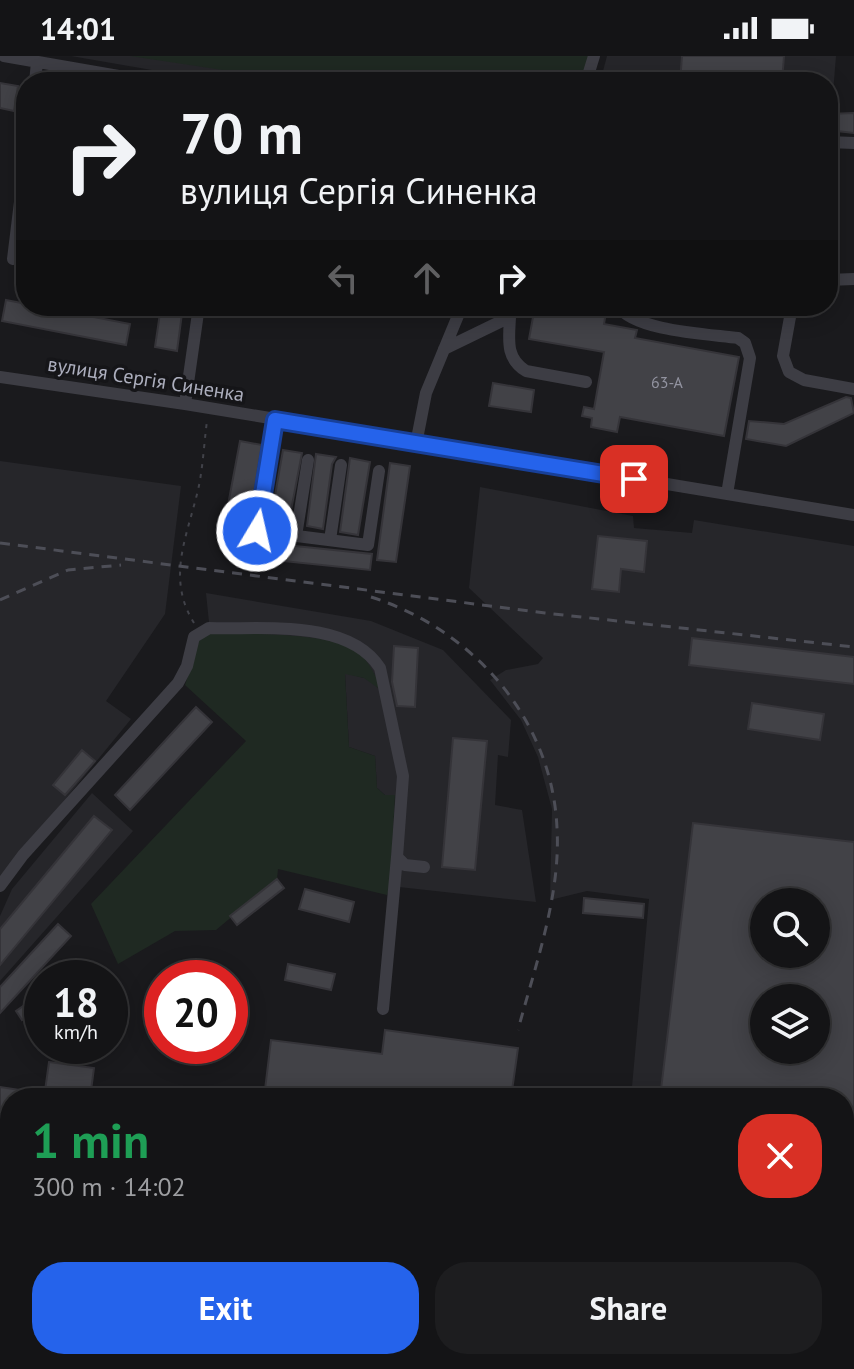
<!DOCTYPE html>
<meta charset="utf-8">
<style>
:root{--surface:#141416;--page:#1d1d1f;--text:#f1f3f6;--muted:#9d9ea1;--line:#333335;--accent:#2563eb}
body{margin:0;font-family:"PT Sans",sans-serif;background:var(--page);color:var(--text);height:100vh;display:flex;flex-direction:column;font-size:30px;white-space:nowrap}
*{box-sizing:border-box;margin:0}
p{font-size:26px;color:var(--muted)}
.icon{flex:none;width:44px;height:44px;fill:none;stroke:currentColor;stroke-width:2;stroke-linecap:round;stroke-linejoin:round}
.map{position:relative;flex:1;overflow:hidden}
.sheet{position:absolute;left:0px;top:1032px;width:854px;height:282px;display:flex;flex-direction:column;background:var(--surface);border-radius:32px 32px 0 0;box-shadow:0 4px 20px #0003,0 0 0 2px var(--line)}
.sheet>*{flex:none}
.hud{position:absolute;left:16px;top:16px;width:822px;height:244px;border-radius:32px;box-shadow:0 4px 20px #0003,0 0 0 2px var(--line);background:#141416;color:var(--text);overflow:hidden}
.controls{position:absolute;left:750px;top:832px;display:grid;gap:16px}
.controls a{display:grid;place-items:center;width:80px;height:80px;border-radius:50%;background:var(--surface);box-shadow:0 4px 20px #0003,0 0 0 2px var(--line);font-size:40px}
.speed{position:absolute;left:24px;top:904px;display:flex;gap:16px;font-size:40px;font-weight:700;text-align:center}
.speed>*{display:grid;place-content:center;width:104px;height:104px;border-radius:50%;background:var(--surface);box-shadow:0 4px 20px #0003,0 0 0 2px var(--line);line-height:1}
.speed small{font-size:20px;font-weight:400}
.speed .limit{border:12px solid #d22;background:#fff;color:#111}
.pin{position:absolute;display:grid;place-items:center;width:68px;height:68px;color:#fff;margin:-34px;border-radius:16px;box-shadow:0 4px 12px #0006}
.me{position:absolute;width:88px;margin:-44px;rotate:9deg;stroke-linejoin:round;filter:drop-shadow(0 0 6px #0008)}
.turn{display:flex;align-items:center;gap:28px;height:168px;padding:0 32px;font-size:36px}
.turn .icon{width:104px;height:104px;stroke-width:2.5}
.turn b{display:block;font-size:56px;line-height:68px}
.lanes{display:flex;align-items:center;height:76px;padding:0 32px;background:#0003;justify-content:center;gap:40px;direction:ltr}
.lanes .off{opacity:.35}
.round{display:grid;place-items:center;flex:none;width:84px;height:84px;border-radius:32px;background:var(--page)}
.overview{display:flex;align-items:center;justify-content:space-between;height:136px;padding:0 32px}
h1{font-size:48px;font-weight:700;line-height:60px;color:#1e9e55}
.action{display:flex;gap:16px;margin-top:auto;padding:16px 32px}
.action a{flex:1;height:92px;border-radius:32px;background:var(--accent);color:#fff;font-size:32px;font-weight:700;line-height:92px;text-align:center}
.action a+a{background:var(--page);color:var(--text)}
.status{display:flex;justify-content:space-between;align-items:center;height:56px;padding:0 40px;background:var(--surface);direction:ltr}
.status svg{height:22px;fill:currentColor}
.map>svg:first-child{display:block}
.built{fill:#26262a;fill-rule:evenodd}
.green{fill:#1f2922}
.building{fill:#424247;stroke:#353439;stroke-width:2;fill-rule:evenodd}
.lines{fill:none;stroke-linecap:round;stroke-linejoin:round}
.path{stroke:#414249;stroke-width:2;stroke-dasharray:4 6;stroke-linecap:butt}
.minor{stroke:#3d3d44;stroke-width:12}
.rail{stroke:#4d4e57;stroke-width:3;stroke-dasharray:10 8;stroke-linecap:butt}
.route-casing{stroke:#184099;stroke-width:20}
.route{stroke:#2563eb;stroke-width:14}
.labels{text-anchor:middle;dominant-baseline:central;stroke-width:7;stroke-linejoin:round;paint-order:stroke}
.number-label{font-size:16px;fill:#9293a0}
.street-label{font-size:20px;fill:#acaebd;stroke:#151518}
</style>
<div class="status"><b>14:01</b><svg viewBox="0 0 49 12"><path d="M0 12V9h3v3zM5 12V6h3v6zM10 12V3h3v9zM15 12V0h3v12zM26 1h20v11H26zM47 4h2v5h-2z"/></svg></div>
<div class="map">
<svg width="854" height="1313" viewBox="0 0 854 1313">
<rect width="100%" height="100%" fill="#1a1a1d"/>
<!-- built -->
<path class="built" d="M71,0H153L311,26H221Z
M607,0H836L830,74L828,26H607L603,15Z
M0,405L181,430L165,558L106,645L131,663L0,823Z
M480,431L633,460L634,472L692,477L694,464L854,490V1313H605L606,1304H844V1042H631L649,843L587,835L550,844L552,753L538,701L521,664L490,624L506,614L538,608L543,602L469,532ZM764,846H816V898H764ZM764,942H816V994H764Z
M206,537L371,565L443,594L511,664L508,701L498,699L495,749L522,754L536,846L390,830L395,740L385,739L377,732L375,700L349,691L345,617L364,622L350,591L312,584L210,576Z
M92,737L133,775L0,925V860L12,833Z"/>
<!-- green -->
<path class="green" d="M130,0H591L583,26H303Z
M210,576C250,579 313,576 349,591C367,598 375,619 382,635L364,622L345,618L349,691L375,700L377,732L385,739H395L390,830L387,839L278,813L277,823L216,874L175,875L118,908L91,848L246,685L185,629L199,585Z"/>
<!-- building -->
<path class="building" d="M682,0H784L782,26L711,21L710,26H680Z
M0,27L18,30L14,55L0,52Z
M854,57V77L828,74V58Z
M6,244L130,268L126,289L2,265Z
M161,250H183L177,295L155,291Z
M535,250H607L604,268L637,274L635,282L739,301L724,380L620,361L617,376L591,371L592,362L582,360L584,351L594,353L604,296L529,283Z
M493,327L534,334L531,356L489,350Z
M846,341L851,342L854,357L786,390L746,383L749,365L784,368Z
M240,385L262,389L249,469L225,465Z
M283,394L302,397L288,470L270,468Z
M316,398L336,401L332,408L323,473L307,470Z
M350,402L370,406L358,479L340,476Z
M390,407L410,410L396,506L377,504Z
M598,480L647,485L644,516L621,513L619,536L592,533Z
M247,485L372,498L370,514L245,501Z
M692,582L854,601V628L689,609Z
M394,590L418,592L415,651L397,650L392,626Z
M752,647L824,658L820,684L748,673Z
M196,651L212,666L130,754L115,739Z
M453,682L487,685L475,814L442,811Z
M82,694L95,705L65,739L53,729Z
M94,760L112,774L0,909V873Z
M693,767L854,786V1245L844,1244V1042H660ZM764,846H816V898H764ZM764,942H816V994H764Z
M277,823L284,832L237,869L230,860Z
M305,833L354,846L349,866L299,853Z
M584,842L644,848L643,862L583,857Z
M58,868L71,880L0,957V931Z
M87,907L94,917L86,922H65Z
M288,908L335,918L331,934L285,924Z
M42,937V951L22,964L16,955Z
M385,974L518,992L511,1042H264L271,984L382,998Z
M49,1006L94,1012L90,1042H44Z
M0,1031L40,1037V1042H10V1198L0,1196Z
M222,1304H295L322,1308V1313H221Z"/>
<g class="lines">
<!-- path -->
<path class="path" d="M194,567C166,522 187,481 198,434C203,412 204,387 207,365"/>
<!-- minor -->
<path class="minor" d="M4,0L153,26
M35,26L37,6
M586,26L594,0
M828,86L854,87
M13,203L26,97
M828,224L854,223
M618,250C634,275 708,278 738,282L745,287L750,302L727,438
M792,250L783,300L789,316L804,324L854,333
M510,261C509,283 505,302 526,315L586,326
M444,293L510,261L512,250
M0,321L185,348L854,459
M185,348L199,250
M275,364L257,475L368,489L379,415
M416,388L426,337L462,250
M296,480L308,404
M330,484L341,409
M0,830L23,799L178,627L187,610L194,581L209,572C261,574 348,562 380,612L403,720L397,801L405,809L424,811
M383,953L397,801"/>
<!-- rail -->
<path class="rail" d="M0,487L545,557L854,591
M371,541C472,573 552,662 557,772C561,839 535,910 518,974
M0,544L68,514L121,509"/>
</g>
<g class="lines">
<!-- route casing -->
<g class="route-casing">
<path id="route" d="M257,475L275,364L634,423"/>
</g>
<!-- route -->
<use href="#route" class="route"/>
</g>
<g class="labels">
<!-- number labels -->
<g class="number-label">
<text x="667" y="326">63-А</text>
</g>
<!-- street labels -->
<g class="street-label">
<text transform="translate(146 323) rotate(9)">вулиця Сергія Синенка</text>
</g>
</g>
</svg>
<div class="controls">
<a><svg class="icon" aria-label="search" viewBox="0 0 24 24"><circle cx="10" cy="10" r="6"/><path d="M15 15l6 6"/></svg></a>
<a><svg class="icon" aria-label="layers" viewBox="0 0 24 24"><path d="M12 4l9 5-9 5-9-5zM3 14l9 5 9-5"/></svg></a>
</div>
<div class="speed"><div>18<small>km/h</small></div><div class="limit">20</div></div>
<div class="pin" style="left:634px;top:423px;background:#d93025"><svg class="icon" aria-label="arrive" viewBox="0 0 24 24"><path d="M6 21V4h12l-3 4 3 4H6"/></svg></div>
<svg class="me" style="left:257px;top:475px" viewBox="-20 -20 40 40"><circle r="17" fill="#2563eb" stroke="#fff" stroke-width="3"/><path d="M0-11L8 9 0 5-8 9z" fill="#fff"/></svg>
<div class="hud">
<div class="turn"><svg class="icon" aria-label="right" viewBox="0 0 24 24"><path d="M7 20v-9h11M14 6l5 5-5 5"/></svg><div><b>70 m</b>вулиця Сергія Синенка</div></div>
<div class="lanes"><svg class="icon off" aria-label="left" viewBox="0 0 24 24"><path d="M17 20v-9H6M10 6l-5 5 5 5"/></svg><svg class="icon off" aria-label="ahead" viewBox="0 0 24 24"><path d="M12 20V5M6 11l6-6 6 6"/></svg><svg class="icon" aria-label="right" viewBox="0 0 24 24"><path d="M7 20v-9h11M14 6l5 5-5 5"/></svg></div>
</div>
<section class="sheet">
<div class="overview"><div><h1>1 min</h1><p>300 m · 14:02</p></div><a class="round" style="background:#d93025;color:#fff"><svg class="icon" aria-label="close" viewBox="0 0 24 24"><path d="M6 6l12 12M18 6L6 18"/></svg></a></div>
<div class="action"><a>Exit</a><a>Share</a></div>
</section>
</div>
